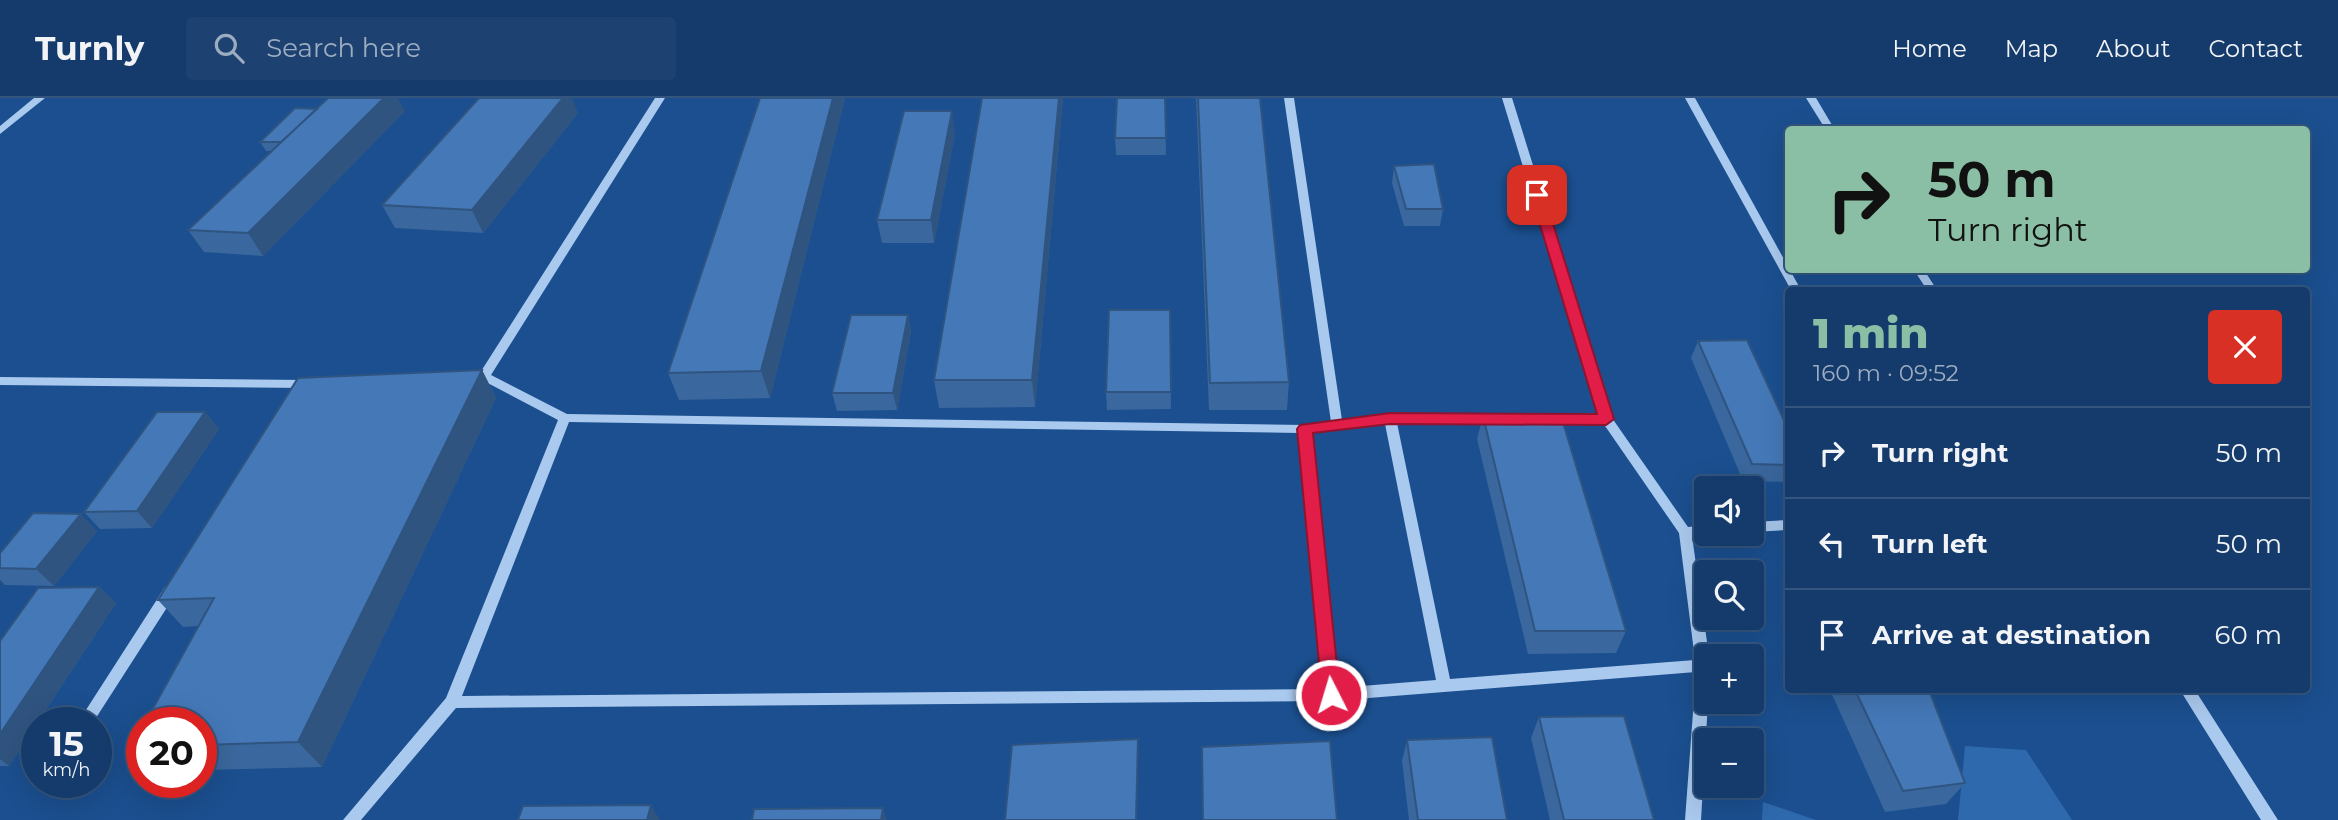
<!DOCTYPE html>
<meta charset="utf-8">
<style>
:root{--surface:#143b6b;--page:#1d4271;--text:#f1f3f6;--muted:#9dadc1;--line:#33557e;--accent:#8abfa5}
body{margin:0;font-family:Montserrat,sans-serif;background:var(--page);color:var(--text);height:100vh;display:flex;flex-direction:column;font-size:26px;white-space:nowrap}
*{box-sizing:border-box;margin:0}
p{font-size:23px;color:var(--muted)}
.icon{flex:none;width:38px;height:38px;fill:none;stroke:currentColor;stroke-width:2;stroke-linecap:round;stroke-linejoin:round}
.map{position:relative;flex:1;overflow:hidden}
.details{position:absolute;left:1785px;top:189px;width:525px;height:406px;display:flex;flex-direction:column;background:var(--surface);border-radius:7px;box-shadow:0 7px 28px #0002,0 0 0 2px var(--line)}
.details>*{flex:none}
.guide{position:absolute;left:1785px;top:28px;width:525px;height:147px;border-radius:7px;box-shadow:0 7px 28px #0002,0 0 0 2px var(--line);background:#8abfa5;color:#111;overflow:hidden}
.tools{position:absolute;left:1694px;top:378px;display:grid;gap:14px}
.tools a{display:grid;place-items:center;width:70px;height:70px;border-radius:7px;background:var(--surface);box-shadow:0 7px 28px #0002,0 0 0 2px var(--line);font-size:35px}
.speed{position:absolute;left:21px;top:609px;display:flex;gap:14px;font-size:35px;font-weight:700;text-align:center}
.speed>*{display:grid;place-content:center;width:91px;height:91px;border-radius:50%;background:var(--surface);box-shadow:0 7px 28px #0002,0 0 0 2px var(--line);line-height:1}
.speed small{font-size:18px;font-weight:400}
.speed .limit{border:10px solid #d22;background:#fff;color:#111}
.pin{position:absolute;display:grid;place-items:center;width:60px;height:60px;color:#fff;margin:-30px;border-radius:14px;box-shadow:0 4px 10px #0006}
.me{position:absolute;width:77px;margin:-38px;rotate:355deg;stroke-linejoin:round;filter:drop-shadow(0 0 5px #0008)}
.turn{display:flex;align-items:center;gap:24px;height:147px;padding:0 28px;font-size:32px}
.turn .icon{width:91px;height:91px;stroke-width:2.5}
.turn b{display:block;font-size:49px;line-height:60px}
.round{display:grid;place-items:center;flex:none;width:74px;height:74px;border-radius:7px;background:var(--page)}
.head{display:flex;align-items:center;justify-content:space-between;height:119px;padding:0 28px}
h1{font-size:42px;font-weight:800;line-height:52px;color:var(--accent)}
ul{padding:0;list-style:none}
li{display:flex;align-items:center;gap:21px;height:91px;padding:0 28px;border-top:2px solid var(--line)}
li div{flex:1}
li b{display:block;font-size:26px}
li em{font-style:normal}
header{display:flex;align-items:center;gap:42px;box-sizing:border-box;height:98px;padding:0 35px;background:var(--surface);border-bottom:2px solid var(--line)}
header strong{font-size:33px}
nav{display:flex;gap:38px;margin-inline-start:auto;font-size:24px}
.search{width:490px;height:63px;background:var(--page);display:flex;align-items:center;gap:18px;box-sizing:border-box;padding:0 24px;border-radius:7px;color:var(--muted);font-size:26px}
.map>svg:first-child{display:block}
.green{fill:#2e69ad}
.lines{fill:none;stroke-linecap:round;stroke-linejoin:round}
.minor{fill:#a9c9ee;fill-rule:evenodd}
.wall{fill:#3a679d}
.shaded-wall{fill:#305480}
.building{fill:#4478b7;stroke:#305480;stroke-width:2}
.route{fill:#e11d48;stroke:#92132f;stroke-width:2}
</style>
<header>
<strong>Turnly</strong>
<div class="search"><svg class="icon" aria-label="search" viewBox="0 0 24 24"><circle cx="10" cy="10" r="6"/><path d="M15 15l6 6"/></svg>Search here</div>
<nav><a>Home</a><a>Map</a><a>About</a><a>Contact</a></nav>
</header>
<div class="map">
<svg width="2338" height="722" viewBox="0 0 2338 722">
<rect width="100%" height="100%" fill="#1b4f8f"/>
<!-- green -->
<path class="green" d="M1965,648L2026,652L2072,722H1958Z
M1763,704L1816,722H1762Z"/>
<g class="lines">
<!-- minor -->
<path class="minor" d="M34,0H45L0,36V28Z
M655,0H665L491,277L567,316L1305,327L1331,324L1284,0H1294L1342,322L1390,317H1499L1505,321L1499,325H1397L1450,581L1695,562L1679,435L1603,325H1545L1539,321L1545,317H1599L1502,0H1512L1612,320L1688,429L1706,427V436H1710L1692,438L1709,558H1706V604H1708L1701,722H1685L1696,574L1331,603L456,610L361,722H343L446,600L558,322L480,281L478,278ZM569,324L1299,335L1323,591L462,598ZM1385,326L1436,582L1337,590L1311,335Z
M1685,0H1695L1801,192H1791Z
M1806,0H1816L1835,32H1826Z
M1914,172H1924L1937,192H1927Z
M0,279L308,282L314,286L308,290L0,287Z
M1788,422V432L1752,434V424Z
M170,488L175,489L177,493L175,497L94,623H84L82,619L84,615L165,489Z
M2180,592H2195L2278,722H2261Z"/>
</g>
<!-- wall -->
<path class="wall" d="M760,0H845L770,300L679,302L668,275Z
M1063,0L1035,309L939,310L934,282Z
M1165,0L1166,57H1116L1115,40Z
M1196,0H1260L1289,284L1287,312H1209Z
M405,13L263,158L204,154L188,132L272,53H266L260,44Z
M578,15L483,135L395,130L382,107Z
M955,36L934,145H882L877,122Z
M1394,68L1443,111L1440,128H1404L1392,85Z
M1170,212L1171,311L1107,312L1106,294Z
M908,217L911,234L897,312L837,313L832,295Z
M1698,243L1788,331V384L1743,383L1691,260Z
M482,272L496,300L322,669L201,672L199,528L183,529L158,502Z
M205,314L219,331L152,430L100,431L84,414Z
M1483,318L1626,533L1616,555L1528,556L1477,341Z
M97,433L54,488L5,487L0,482V455Z
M99,489L116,505L9,668H0V543Z
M1830,592H1929L1965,685L1946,706L1885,714Z
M1539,619L1654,722H1550L1531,640Z
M142,631V657L132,649Z
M1407,642L1507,722H1409L1402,663Z
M1202,649L1337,722H1202Z"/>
<!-- shaded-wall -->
<path class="shaded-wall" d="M384,0H398L405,13L263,158L248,135Z
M563,0H572L578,15L483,135L472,112Z
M833,0H845L770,300L761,273Z
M1059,0H1063L1035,309L1032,282Z
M952,13L955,36L934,145L931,122Z
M908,217L911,234L897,312L893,295Z
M482,272L496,300L322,669L298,644Z
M205,314L219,331L152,430L137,413Z
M81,416L97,433L54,488L36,471Z
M99,489L116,505L9,668L0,661V636Z
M1138,641V666L1137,722H1136Z
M651,707L660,722H647Z
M883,710L887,722H881Z"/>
<!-- building -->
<path class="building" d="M328,0H384L248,135L188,132Z
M479,0H563L472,112L382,107Z
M760,0H833L761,273L668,275Z
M982,0H1059L1032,282H934Z
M1117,0H1165L1166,40H1115Z
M1198,0H1260L1289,284L1210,285Z
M295,10L317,11L281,44H260Z
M904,13H952L931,122H877Z
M1434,66L1443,111H1406L1394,68Z
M1109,212H1170L1171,294H1106Z
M851,217H908L893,295H832Z
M1747,242L1788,331V367L1752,366L1698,243Z
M482,272L298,644L201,647V625H145L214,500L158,502L298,280Z
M157,314H205L137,413L84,414Z
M1483,318H1561L1626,533H1535Z
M33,415L81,416L36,471L0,470V455Z
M99,489L0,636V543L38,490Z
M1855,592H1929L1965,685L1903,693Z
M1624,618L1654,722H1564L1539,619Z
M142,631V648L132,649Z
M1492,639L1507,722H1418L1407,642Z
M1138,641L1136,722H1005L1012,647Z
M1330,643L1337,722H1203L1202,649Z
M651,707L647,722H518L523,708Z
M883,710L881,722H752L754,711Z"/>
<!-- route -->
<path class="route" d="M1537,94L1544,97L1614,321L1606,327L1390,326L1313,335L1340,597L1337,603L1331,605L1324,603L1322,597L1297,331L1300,327L1390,315L1597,316L1531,97Z"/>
</svg>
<div class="tools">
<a><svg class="icon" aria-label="sound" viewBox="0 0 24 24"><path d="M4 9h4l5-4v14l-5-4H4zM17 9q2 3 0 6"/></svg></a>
<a><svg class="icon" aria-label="search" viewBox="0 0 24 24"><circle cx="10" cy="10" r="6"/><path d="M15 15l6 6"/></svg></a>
<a>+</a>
<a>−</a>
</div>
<div class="speed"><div>15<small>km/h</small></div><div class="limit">20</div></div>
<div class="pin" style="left:1537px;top:97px;background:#d93025"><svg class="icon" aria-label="arrive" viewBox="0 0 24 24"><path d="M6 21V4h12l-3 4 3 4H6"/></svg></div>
<svg class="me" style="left:1331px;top:597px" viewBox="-20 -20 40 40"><circle r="17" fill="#e11d48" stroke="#fff" stroke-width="3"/><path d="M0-11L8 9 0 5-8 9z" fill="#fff"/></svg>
<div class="guide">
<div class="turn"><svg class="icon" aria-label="right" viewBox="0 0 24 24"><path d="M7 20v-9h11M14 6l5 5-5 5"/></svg><div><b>50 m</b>Turn right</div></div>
</div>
<section class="details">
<div class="head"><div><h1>1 min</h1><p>160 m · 09:52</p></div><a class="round" style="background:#d93025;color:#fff"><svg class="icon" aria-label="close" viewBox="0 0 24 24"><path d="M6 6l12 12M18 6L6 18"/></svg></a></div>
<ul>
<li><svg class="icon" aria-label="right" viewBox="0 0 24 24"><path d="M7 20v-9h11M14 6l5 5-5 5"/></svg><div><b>Turn right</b></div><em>50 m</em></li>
<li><svg class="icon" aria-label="left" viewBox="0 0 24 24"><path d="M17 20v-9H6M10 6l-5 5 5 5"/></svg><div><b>Turn left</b></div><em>50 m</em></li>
<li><svg class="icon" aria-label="arrive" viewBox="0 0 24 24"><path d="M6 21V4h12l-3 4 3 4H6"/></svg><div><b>Arrive at destination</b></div><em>60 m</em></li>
</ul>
</section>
</div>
